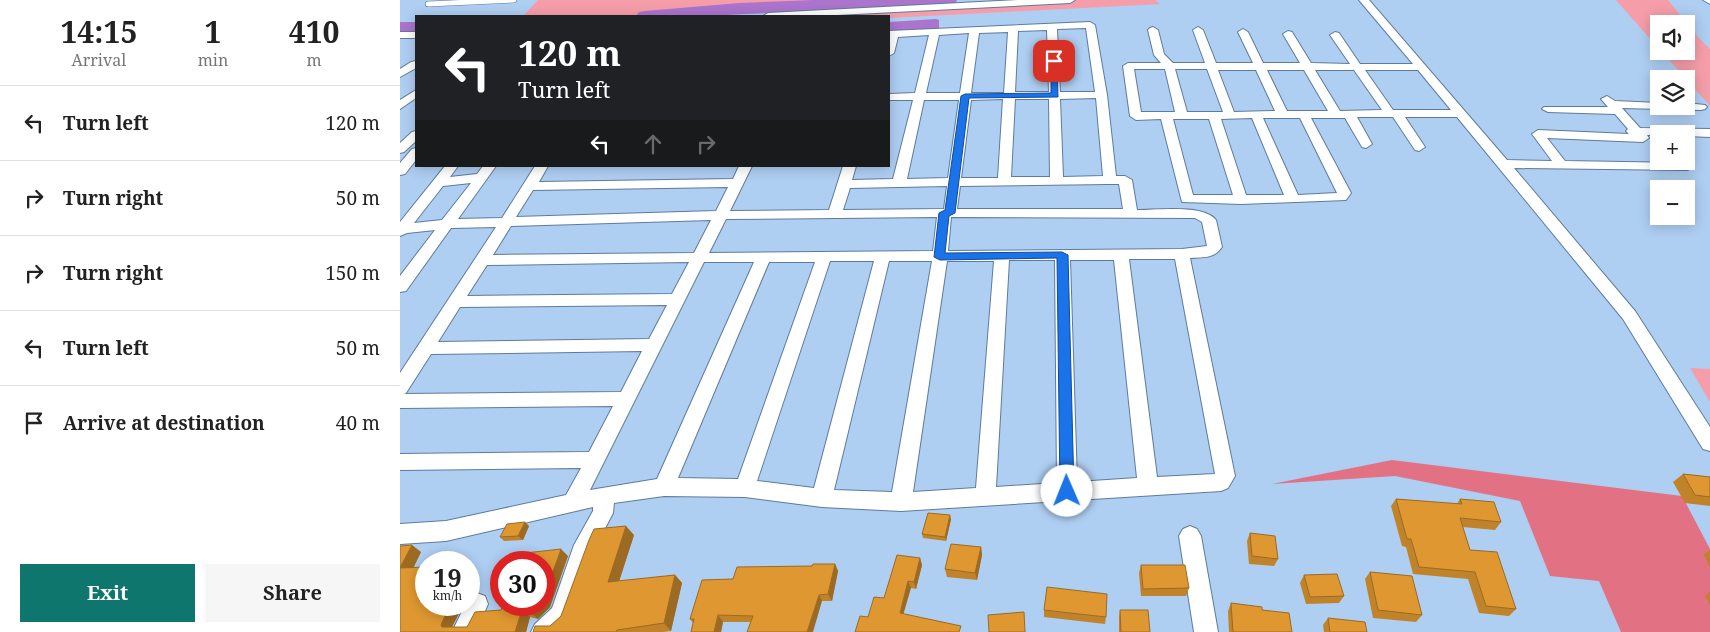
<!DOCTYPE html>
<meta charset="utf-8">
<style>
:root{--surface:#fff;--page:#f6f6f6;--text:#222;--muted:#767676;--line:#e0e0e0;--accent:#0f766e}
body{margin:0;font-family:"Noto Serif",serif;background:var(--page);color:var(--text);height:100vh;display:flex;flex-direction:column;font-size:19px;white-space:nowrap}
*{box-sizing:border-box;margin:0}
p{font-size:16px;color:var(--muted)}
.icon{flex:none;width:28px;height:28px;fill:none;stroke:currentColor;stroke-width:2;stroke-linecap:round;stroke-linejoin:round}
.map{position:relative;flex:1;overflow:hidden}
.panel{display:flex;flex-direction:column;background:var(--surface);width:400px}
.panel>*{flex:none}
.top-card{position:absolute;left:15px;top:15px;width:475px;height:152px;border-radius:0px;box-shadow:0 2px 12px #0003;background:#202124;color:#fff;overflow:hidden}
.buttons{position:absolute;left:1250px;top:15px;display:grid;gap:10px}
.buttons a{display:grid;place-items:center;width:45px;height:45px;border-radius:0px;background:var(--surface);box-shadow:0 2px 12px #0003;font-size:25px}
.speed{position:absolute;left:15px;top:551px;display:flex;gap:10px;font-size:25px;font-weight:700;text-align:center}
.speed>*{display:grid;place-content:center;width:65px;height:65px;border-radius:50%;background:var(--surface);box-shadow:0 2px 12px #0003;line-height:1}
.speed small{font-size:12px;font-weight:400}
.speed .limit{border:8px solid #d22;background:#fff;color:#111}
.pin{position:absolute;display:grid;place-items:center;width:42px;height:42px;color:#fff;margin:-21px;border-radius:10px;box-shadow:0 2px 8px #0006}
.me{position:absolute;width:55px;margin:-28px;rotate:359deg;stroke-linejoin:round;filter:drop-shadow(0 0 4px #0008)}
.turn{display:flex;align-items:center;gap:18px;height:105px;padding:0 20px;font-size:22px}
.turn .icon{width:65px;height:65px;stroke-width:2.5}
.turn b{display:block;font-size:35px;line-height:42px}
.lanes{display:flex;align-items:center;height:48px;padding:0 20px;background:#0003;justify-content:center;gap:25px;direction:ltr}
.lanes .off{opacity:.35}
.eta{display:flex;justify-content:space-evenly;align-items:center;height:85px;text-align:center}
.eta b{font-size:30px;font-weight:700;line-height:35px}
.button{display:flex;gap:10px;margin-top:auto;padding:10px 20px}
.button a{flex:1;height:58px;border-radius:0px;background:var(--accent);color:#fff;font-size:20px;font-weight:700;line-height:58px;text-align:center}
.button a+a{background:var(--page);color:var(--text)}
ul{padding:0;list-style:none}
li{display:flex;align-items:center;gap:15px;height:75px;padding:0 20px;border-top:1px solid var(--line)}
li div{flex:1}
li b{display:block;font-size:19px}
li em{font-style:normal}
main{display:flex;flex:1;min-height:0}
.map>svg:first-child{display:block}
.green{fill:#f59ea9}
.forest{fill:#e27183}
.water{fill:#ab74cd}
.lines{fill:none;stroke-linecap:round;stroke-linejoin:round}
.river{fill:#ab74cd;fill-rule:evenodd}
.lane-casing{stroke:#5e7b9c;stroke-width:6}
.street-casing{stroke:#5e7b9c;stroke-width:2}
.lane{stroke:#fff;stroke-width:5}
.street{fill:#fff;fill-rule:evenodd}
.wall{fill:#c0832a}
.shaded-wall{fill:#9c6a22}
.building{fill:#df9831;stroke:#9c6a22}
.route{fill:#1a73e8;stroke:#114b97}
</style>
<main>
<section class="panel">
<div class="eta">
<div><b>14:15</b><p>Arrival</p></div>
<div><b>1</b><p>min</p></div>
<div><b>410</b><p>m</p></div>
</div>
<ul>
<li><svg class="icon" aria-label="left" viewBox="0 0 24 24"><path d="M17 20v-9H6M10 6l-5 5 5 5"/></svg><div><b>Turn left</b></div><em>120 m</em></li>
<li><svg class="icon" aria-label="right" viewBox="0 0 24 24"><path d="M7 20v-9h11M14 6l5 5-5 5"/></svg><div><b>Turn right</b></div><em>50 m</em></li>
<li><svg class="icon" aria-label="right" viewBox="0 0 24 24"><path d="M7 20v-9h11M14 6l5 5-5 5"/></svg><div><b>Turn right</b></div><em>150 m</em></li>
<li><svg class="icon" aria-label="left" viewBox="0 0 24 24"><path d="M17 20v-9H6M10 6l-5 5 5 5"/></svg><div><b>Turn left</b></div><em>50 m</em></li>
<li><svg class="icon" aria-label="arrive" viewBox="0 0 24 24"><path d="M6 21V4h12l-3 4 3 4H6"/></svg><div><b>Arrive at destination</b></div><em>40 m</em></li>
</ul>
<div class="button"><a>Exit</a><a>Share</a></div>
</section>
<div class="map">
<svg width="1310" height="632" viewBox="0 0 1310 632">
<rect width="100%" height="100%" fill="#aecef2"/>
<!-- green -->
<path class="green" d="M138,0H551L336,9L245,16H123Z
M667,0H755L760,4L489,18V16H368Z
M1216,0H1268L1298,37L1310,49V106L1261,51H1286V24H1259V49Z
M1290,368L1310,369V402Z"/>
<!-- forest -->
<path class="forest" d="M992,460L1282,496L1310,549V632H1221L1199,581L1150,576L1120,501L995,476L872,484Z"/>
<!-- water -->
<path class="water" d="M536,19L539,20V28L536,29L489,31V22Z"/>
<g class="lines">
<!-- river -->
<path class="river" d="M414,0H557L555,4L549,5L303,16H236L239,12L245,11L339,3Z
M0,22H16V32H0Z"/>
<!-- lane casing -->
<g class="lane-casing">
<path id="lane" d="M28,4L114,0"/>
</g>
<!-- street casing -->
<g class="street-casing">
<path id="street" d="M618,0H675L670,3L417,16H363L368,13Z
M959,0H969L1107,160L1152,161L1132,134L1138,130L1229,134L1226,131L1228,129L1215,114L1148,112L1142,109L1144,107H1208L1201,99L1207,96L1215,101L1259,103V106H1286V103L1305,105L1307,107L1305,109L1301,110L1222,108L1240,128L1310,129V137L1286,136V134H1259V135H1247L1249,138L1243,142L1147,138L1165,161L1283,163L1288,164L1289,167L1288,170L1114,168L1235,311L1310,427V451L1303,449L1223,319L1057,117H1005L1025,147L1019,151L1015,150L993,117H957L972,144L966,148L962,147L945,118H911L951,193L946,200L841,204L782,202L761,119L736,120L730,116L723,66L728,63H761L754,55L748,30L750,28L753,27L758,30L764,54L773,63H805L793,30L798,27L803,30L816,63H853L838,32L843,29L848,32L863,63H900L883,34L888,31L892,32L911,63L950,64L930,35L935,32L939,33L960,64H1013ZM734,69H765L775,112H741ZM775,69H807L823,112H787ZM818,70H856L875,111L834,112ZM867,70H904L928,111H887ZM915,70H954L982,110L940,111ZM965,70H1018L1051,110H993ZM852,118L884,195H846L821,119ZM863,118H900L937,193L898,195ZM773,119H809L833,195H793Z
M1303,0H1310V4Z
M690,22L695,25L707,95L716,176H725L732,180L737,210C757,210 804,204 816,220L822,247C814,259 803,257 790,258L835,476L828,488L821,491L501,511L422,507L345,497L264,496L214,503L213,513L195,548L169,623L160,632H131L135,624L152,608L174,545L193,511V507L46,541L0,544V524L46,521L166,495L181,468L0,470V454L189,452L213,406L0,408V373L96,227L51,228L6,291L0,292V276L35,230L7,233L0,236V222L45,166H58L50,177L77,174L83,166H96L58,219L102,218L135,166H148L139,182L333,179L339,166H352L330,211L429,210L443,166H456L452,180L493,179L513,100H489V94L515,93L529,35L498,37L494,53L489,56V31ZM686,28L695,92H660L657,29ZM647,30L649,92H615L618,31ZM608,32L604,93H571L579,33ZM569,33L560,93H526L539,35ZM696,98L703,176L663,177L660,99ZM603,99L598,178H561L571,100ZM615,99H649L650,177H611ZM524,100H559L548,178L507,179ZM71,183L42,220L14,223L43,186ZM707,184H719L723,209H557L560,186ZM547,186L544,209L443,210L450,188ZM328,187L316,211L116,217L133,190ZM537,217L533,251L309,253L326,219ZM551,217L795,218L802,222L807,246L782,249L548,251ZM311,220L294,253L93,255L111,226ZM729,259H775L815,474L757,477ZM609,260H655L657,483L596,487ZM670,260H714L737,478L677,482ZM430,261H474L414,488L357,481ZM489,261H532L492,492L434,490ZM547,261H594L576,488L513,492ZM289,262L272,294L67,296L87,265ZM304,262H354L257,479L190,490ZM369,262H415L338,479L278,478ZM267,305L249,339L38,342L60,307ZM242,351L221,392L4,394L6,393L31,354Z
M0,32H16V38H0Z
M16,61V68L0,77V69L11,62Z
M16,90V98L0,109V100Z
M16,131V141L4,152L0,153V143L12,132Z
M16,148V160L5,174L0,175V163L12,149Z
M790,526L797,529L801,536L818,632H794L779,536L783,529Z
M77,593L85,596L88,604L76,632H52L65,605H69V596Z"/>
</g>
<!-- lane -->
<use href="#lane" class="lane"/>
<!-- street -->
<use href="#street" class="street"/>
</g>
<!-- wall -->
<path class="wall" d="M1283,474L1310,477V506L1285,503L1273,482Z
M996,499L1057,504L1060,499L1101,522L1095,530L1063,527L1070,550L1116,609L1109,616L1079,613L1068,579L1013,574L1006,547L1002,546L991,506Z
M551,519L546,541L523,538L522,534Z
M129,526L123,540L104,541L100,537Z
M850,533L878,559L874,566L849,564L847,541Z
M234,535L219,581L275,575L282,583L271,631L263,632H133L150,626L161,616Z
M0,546L21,552L13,567L26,605H63L52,627H67L101,610L168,556L150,607L138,619L130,617L126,632H0Z
M581,547L582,555L577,580L547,577L545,569Z
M1310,550V568L1304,554Z
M520,558L522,565L516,589L511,588L468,617Z
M435,564L438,571L432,601H422L351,622H323L321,632H291L293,623L290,619L333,579L412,566Z
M741,565L789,588L786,596H741L739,573Z
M970,572L1022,615L1016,622L973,618L965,579Z
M904,575L944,596L939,603L906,604L900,583Z
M1310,592V605L1305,596Z
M831,603L862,610L892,632H829L828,611Z
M644,610L706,617L705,624L644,617Z
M720,610L750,632H719V617Z
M928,618L967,632H924L923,625Z"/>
<!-- shaded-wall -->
<path class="shaded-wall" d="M550,515L551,519L546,541L545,537Z
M125,522L129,526L123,540L118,536Z
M226,526L234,535L216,591L208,582Z
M12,545L21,552L10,575L0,568Z
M581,547L582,555L577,580L575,573Z
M161,549L168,556L150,607L138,619L130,612L138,605H144V597Z
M520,558L522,565L516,589L514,582Z
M435,564L438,571L432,601L428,594Z
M26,572V593L18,587Z
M275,575L282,583L271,631L264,623Z
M69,579L76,585L73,592L69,594Z
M508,581L511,588L502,619L500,613Z
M419,595L422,601L413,632H407Z
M50,605H63L50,631L42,627L41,625Z
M122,610L130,617L126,632H115Z
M318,615L323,622L321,632H314Z"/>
<!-- building -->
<path class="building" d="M1283,474L1310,477V497L1295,495Z
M996,499L1062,504L1060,499L1094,502L1101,522L1060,518L1070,550L1097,552L1116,609L1086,606L1075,572L1019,567L1011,539H1007Z
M528,513L550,515L545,537L522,534Z
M125,522L118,536L100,537L107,524Z
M226,526L208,582L275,575L264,623L217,630L216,632H133L135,626H150L161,616L189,540L194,529Z
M850,533L875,536L878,559L852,556Z
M551,544L581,547L575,573L545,569Z
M12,545L0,568L26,567V572L18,587L26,585V605H50L41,625L42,627H67L75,612L101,610L103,605H138L130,612L122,610L115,632H0V546Z
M161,549L144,597V562H120L125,553Z
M497,555L520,558L514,582L508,581L500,613L561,626L559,632H455L460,616L468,617L474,597L484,598Z
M413,564H435L428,594L419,595L407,632H347L353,616L318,615L314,632H291L294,619H290L302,580L333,579L337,567L412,566Z
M741,565H785L789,588L743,589Z
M970,572L1012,576L1022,615L978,610Z
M937,574L944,596L910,597L904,575Z
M647,587L707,594L706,617L644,610Z
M831,603L862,607V610L889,613L892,632H833Z
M720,610H748L750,632H721Z
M624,612L625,632H589L588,615Z
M928,618L965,622L967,632H930Z"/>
<!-- route -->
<path class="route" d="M651,59L657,61L658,97L569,98L555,213L549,216L545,253L662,252L668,255L674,491L672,495L667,497L662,495L660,491L657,258L540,260L534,257L539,213L545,210L561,96L565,94L651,93Z"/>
</svg>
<div class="buttons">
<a><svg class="icon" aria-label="sound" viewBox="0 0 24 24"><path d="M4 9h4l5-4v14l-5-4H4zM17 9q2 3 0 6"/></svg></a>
<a><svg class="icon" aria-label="layers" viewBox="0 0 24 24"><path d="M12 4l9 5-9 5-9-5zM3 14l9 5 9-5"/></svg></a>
<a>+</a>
<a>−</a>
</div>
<div class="speed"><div>19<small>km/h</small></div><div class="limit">30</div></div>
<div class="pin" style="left:654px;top:61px;background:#d93025"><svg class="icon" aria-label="arrive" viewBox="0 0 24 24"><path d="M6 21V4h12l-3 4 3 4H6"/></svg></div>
<svg class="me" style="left:667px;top:491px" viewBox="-20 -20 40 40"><circle r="19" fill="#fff"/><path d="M0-13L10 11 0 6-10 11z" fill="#1a73e8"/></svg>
<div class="top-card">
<div class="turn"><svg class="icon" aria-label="left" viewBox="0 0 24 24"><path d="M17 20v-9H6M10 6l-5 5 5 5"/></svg><div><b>120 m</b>Turn left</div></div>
<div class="lanes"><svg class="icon" aria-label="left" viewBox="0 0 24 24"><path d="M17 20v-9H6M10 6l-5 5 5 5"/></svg><svg class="icon off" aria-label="ahead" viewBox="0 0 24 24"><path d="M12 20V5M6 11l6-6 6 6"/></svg><svg class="icon off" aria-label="right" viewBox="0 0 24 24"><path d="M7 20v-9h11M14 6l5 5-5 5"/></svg></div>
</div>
</div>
</main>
